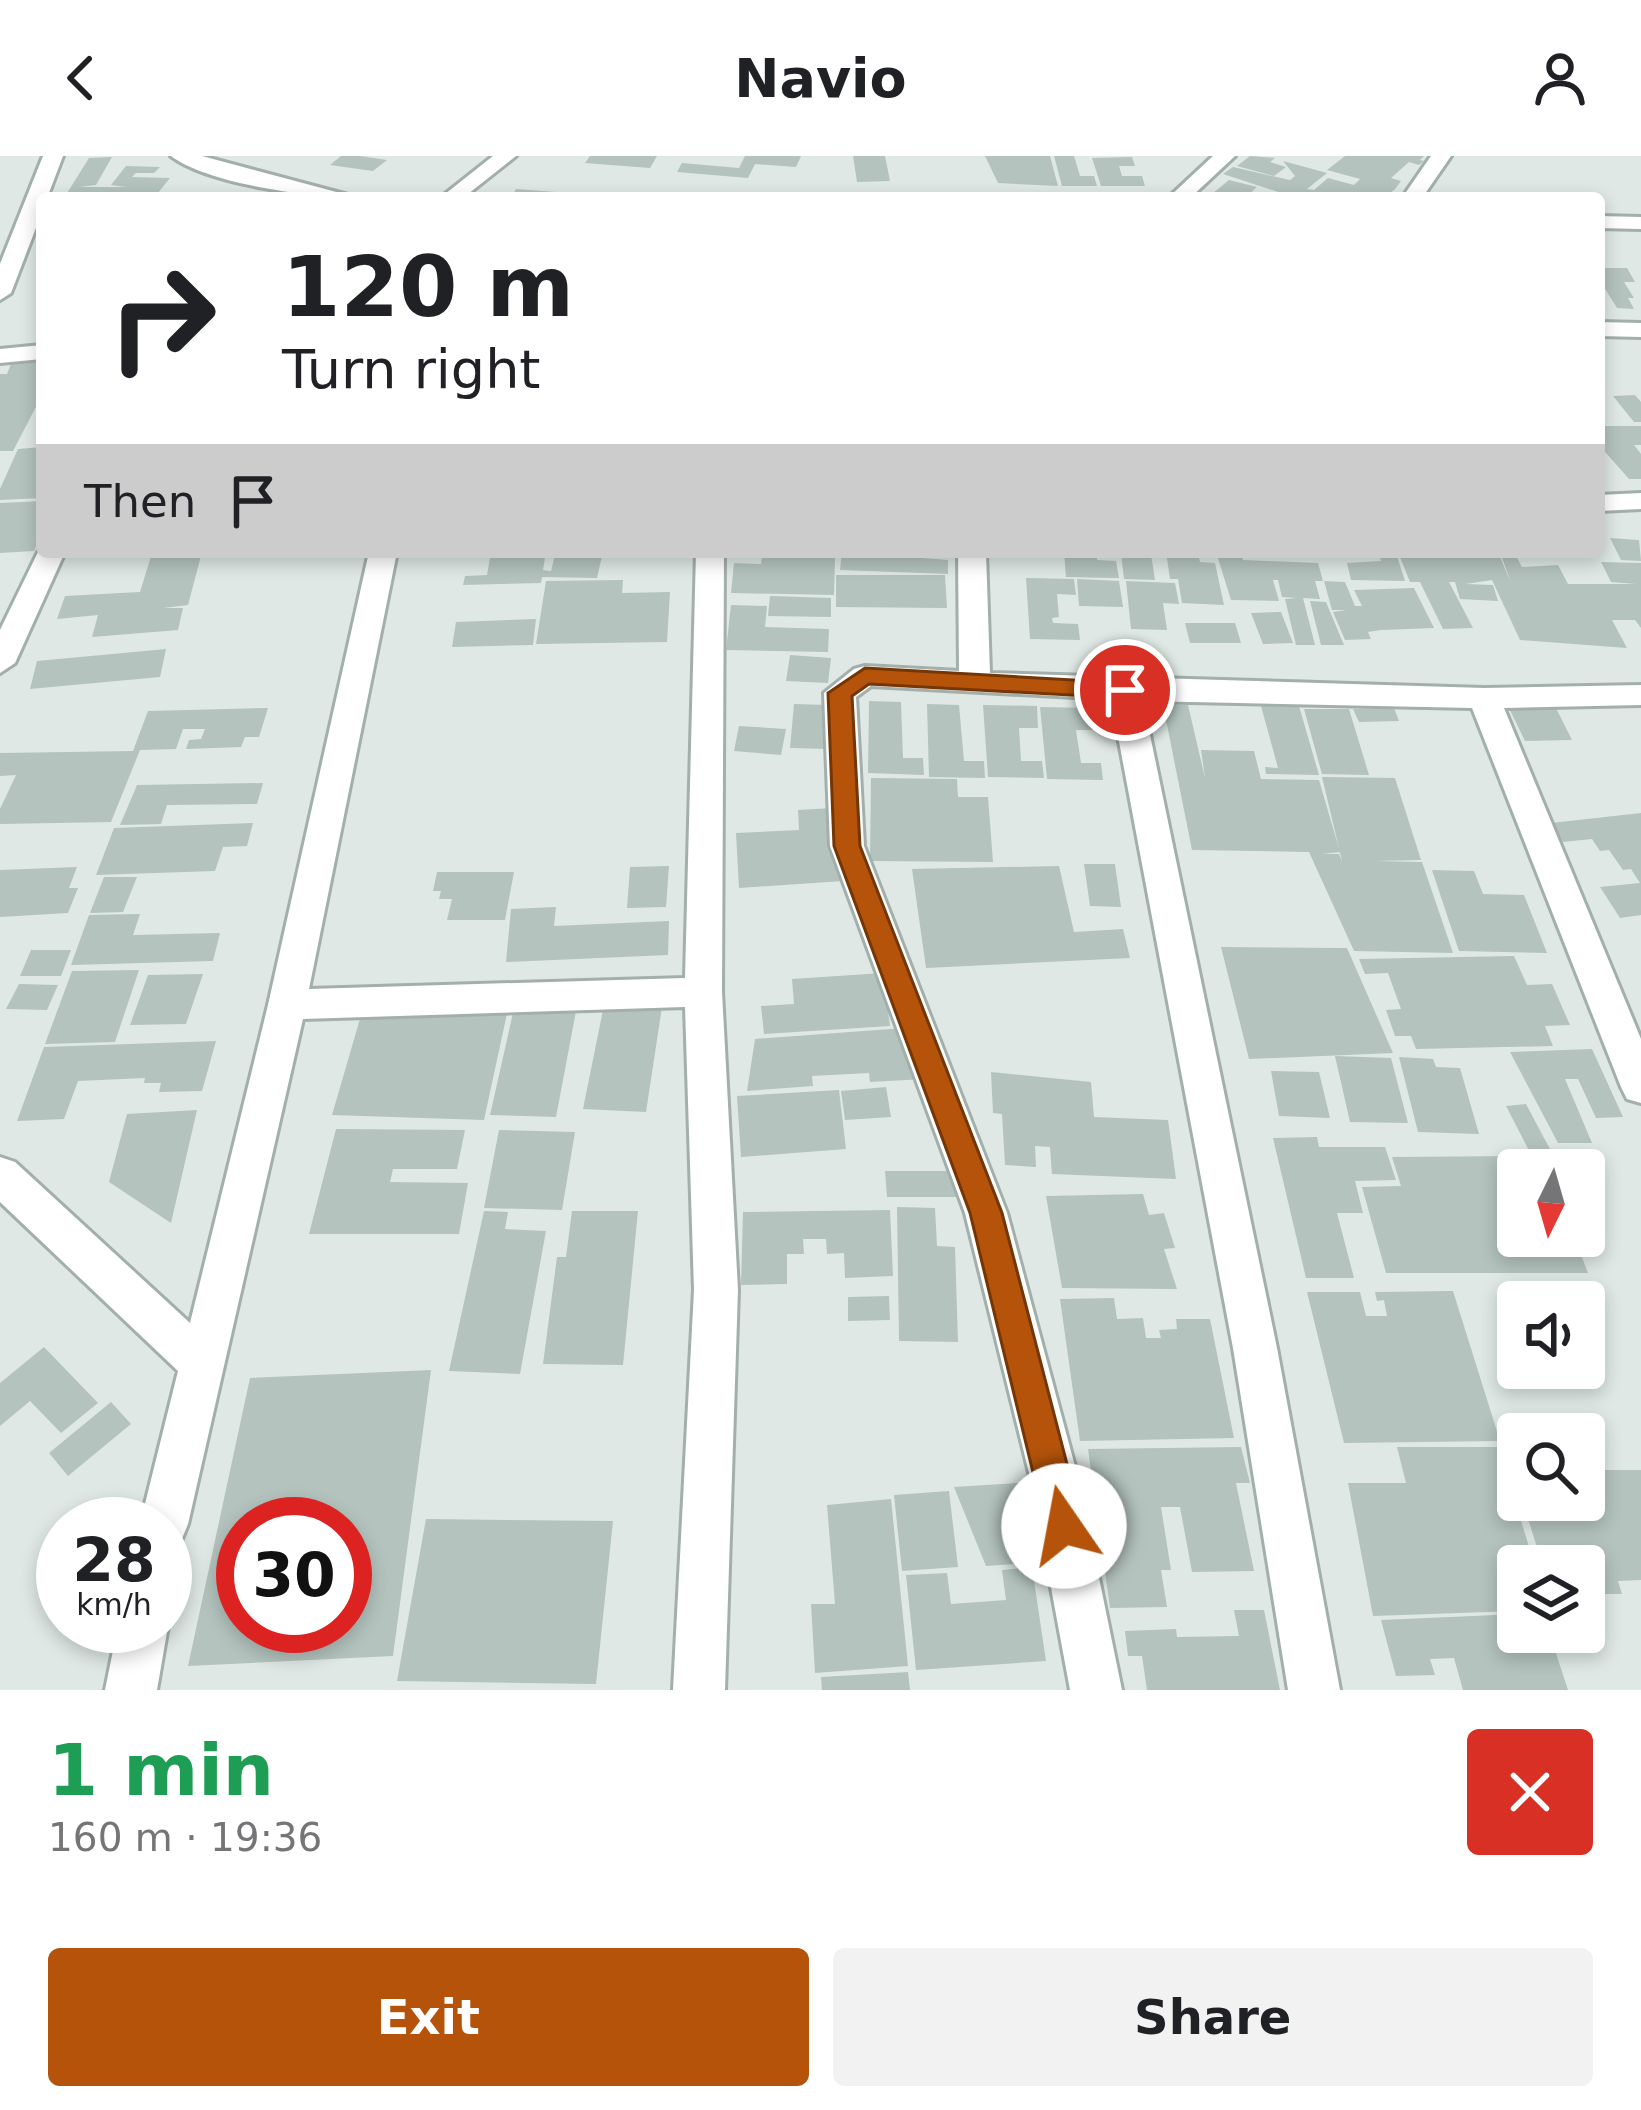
<!DOCTYPE html>
<meta charset="utf-8">
<style>
:root{--surface:#fff;--page:#f2f2f2;--text:#202124;--muted:#757577;--accent:#b45309}
body{margin:0;font-family:"DejaVu Sans",sans-serif;background:var(--page);color:var(--text);height:100vh;display:flex;flex-direction:column;font-size:45px;white-space:nowrap}
*{box-sizing:border-box;margin:0}
p{font-size:39px;color:var(--muted)}
.icon{flex:none;width:66px;height:66px;fill:none;stroke:currentColor;stroke-width:2;stroke-linecap:round;stroke-linejoin:round}
.map{position:relative;height:1534px;overflow:hidden}
.side{display:flex;flex-direction:column;background:var(--surface);flex:1}
.side>*{flex:none}
.banner{position:absolute;left:36px;top:36px;width:1569px;height:366px;border-radius:12px;box-shadow:0 6px 18px #0003;background:#fff;color:var(--text);overflow:hidden}
.needle{width:78px;rotate:185deg}
.fabs{position:absolute;left:1497px;top:993px;display:grid;gap:24px}
.fabs a{display:grid;place-items:center;width:108px;height:108px;border-radius:12px;background:var(--surface);box-shadow:0 6px 18px #0003;font-size:60px}
.speed{position:absolute;left:36px;top:1341px;display:flex;gap:24px;font-size:60px;font-weight:700;text-align:center}
.speed>*{display:grid;place-content:center;width:156px;height:156px;border-radius:50%;background:var(--surface);box-shadow:0 6px 18px #0003;line-height:1}
.speed small{font-size:30px;font-weight:400}
.speed .limit{border:18px solid #d22;background:#fff;color:#111}
.pin{position:absolute;display:grid;place-items:center;width:102px;height:102px;color:#fff;margin:-51px;border:6px solid #fff;border-radius:50%;box-shadow:0 3px 12px #0007}
.me{position:absolute;width:132px;margin:-66px;rotate:348deg;stroke-linejoin:round;filter:drop-shadow(0 0 9px #0008)}
.turn{display:flex;align-items:center;gap:42px;height:252px;padding:0 48px;font-size:54px}
.turn .icon{width:156px;height:156px;stroke-width:2.5}
.turn b{display:block;font-size:84px;line-height:102px}
.then{display:flex;align-items:center;height:114px;padding:0 48px;background:#0003;gap:24px;font-size:45px}
.round{display:grid;place-items:center;flex:none;width:126px;height:126px;border-radius:12px;background:var(--page)}
.headline{display:flex;align-items:center;justify-content:space-between;height:204px;padding:0 48px}
h1{font-size:72px;font-weight:700;line-height:90px;color:#1e9e55}
.button{display:flex;gap:24px;margin-top:auto;padding:24px 48px}
.button a{flex:1;height:138px;border-radius:12px;background:var(--accent);color:#fff;font-size:48px;font-weight:700;line-height:138px;text-align:center}
.button a+a{background:var(--page);color:var(--text)}
header{display:flex;justify-content:space-between;align-items:center;height:156px;padding:0 48px;background:var(--surface);font-size:54px;font-weight:700}
.map>svg:first-child{display:block}
.building{fill:#b4c3be;fill-rule:evenodd}
.lines{fill:none;stroke-linecap:round;stroke-linejoin:round}
.minor-casing{stroke:#a3afab;stroke-width:6}
.minor{fill:#fff;fill-rule:evenodd}
.route{fill:#b45309;stroke:#753606;stroke-width:3}
</style>
<header><svg class="icon" aria-label="back" viewBox="0 0 24 24"><path d="M15 5l-7 7 7 7"/></svg>Navio<svg class="icon" aria-label="person" viewBox="0 0 24 24"><circle cx="12" cy="8" r="4"/><path d="M4 21q1-7 8-7t8 7"/></svg></header>
<div class="map">
<svg width="1641" height="1534" viewBox="0 0 1641 1534">
<rect width="100%" height="100%" fill="#dfe8e4"/>
<!-- building -->
<path class="building" d="M341,0H360L387,4L373,15L330,9Z
M590,0H657L650,12L585,7Z
M745,0H801L796,11L755,8L748,22L677,16L682,7L739,12Z
M853,0H885L890,25L857,26Z
M985,0H1050L1058,30L998,27Z
M1054,0H1074L1080,20H1094L1097,30H1062Z
M1250,0L1275,2L1270,6L1286,11L1274,20L1237,10Z
M1345,0H1424L1420,4L1424,5L1419,9L1409,6L1391,22L1401,25L1395,33L1387,40L1377,37L1373,42H1297L1223,18L1233,11L1290,24L1295,20L1283,5L1327,17L1307,33L1314,34L1328,22L1354,29L1360,23L1327,14Z
M112,1L96,29L79,31H126L111,29L126,10L160,11L154,17H136L132,21L170,22L154,42H64L89,2Z
M1132,1L1135,10H1119L1122,20H1142L1145,30H1101L1092,2Z
M1229,24L1257,31L1245,42H1207Z
M516,33L583,38L580,42H511Z
M1599,112H1627L1635,126H1624L1634,142H1628L1634,153L1617,152L1599,123Z
M42,203L38,247L13,295H0V218H7L12,205Z
M1635,239L1641,246V266H1634L1613,240Z
M1599,270H1641V289H1634L1641,298V323H1629L1599,289Z
M42,291V342L0,344V333L18,293Z
M42,345V376L34,395L0,397V347Z
M1610,382L1639,384L1641,405L1621,404Z
M202,396L188,449L163,452H183L178,474L92,481L98,459L57,463L65,440L140,436L152,397Z
M491,396H546L543,414L551,415L555,399L602,400L597,422L542,421L541,427L463,429L465,420L487,419Z
M842,396L948,404V418L840,414Z
M1064,396H1097V404L1116,405L1119,422L1066,421Z
M1166,396H1198L1200,406L1215,407L1224,449L1182,447L1178,423H1170Z
M1216,396H1241L1243,404L1318,407L1323,425H1315L1320,443L1303,442L1315,489H1296L1285,443L1297,442L1282,441L1278,424H1273L1279,445L1231,444Z
M1378,396L1396,397L1405,425L1351,424L1347,407L1381,405Z
M1398,396H1498L1511,427L1500,396H1514L1522,411L1558,409L1568,428H1636L1611,426L1601,406L1641,407V472L1635,464H1612L1627,492L1520,484L1492,424L1466,428L1493,429L1498,445L1460,443L1455,426H1449L1473,472L1443,473L1420,426H1410Z
M1121,397L1151,398L1155,424L1124,423Z
M762,400L835,401L834,439L731,437L734,407L761,408Z
M836,419H945L947,452L836,451Z
M1026,422L1074,423L1076,439L1057,438L1059,461L1052,462L1053,467L1078,468L1080,484L1030,483Z
M1077,423L1119,425L1123,451L1079,450Z
M623,424L622,437L670,436L667,486L536,488L546,425Z
M1126,425L1175,427L1179,448L1163,447L1167,474L1131,473Z
M1324,425L1345,426L1355,450H1362L1354,434L1414,432L1434,472L1381,474L1368,476L1371,483L1345,484L1333,456L1346,454H1332Z
M770,440L831,442V461L768,460Z
M1310,445L1326,446L1344,489H1321Z
M731,449L767,450L765,471L829,473L828,496L726,494Z
M1281,456L1293,487L1263,488L1251,457Z
M536,463L533,489L452,491L456,466Z
M1185,467H1235L1241,487H1190Z
M166,493L160,521L30,533L37,505Z
M790,499L831,502L828,527L786,525Z
M869,545L901,546L903,602H923L924,619L868,617Z
M794,548L829,549L827,593L790,592Z
M927,548L959,549L964,605H984L985,622L929,621Z
M983,549L1037,550L1038,572H1019L1021,605H1042L1044,622L988,621Z
M1163,549H1188L1205,622L1201,594L1254,595L1261,623L1319,624L1340,696L1322,698H1339L1342,705L1322,621L1395,622L1421,704L1374,705L1422,706L1453,797L1354,795L1309,696L1192,694Z
M1261,550H1299L1319,619L1266,618L1265,611L1278,612Z
M1508,550H1555L1572,584L1525,585Z
M1040,551L1093,552L1097,574H1076L1081,607H1101L1103,624L1047,623Z
M268,552L259,581H245L241,591L186,593L189,584L201,583L205,573H183L176,593L140,594L111,666L0,668V653L16,619L0,620V597L133,595L148,555Z
M1394,552L1399,565L1359,566L1353,553Z
M1304,553H1349L1369,619L1322,618Z
M739,570L786,573L781,599L734,595Z
M871,622L957,623L958,641H988L993,706L870,705Z
M263,627L257,648L167,649L161,668L120,669L137,629Z
M833,652L843,725L739,732L736,677L799,674L798,654Z
M1641,657V759L1620,762L1600,731L1640,727L1631,713L1623,714L1609,694L1600,695L1592,683L1563,686L1551,667Z
M253,667L247,690L223,691L215,715L96,719L114,672Z
M1084,708H1115L1121,751L1090,750Z
M669,710L666,751L627,752L630,711Z
M1059,710L1074,776L1123,773L1130,802L926,812L912,713Z
M77,711L69,732H78L68,757L0,761V714Z
M1432,714L1474,715L1483,738L1524,739L1547,797L1459,795Z
M437,716H514L505,764H447L452,743H439L441,735H433Z
M104,721H137L123,756L90,757Z
M556,751L554,770L669,765L668,799L506,806L511,753Z
M140,758L133,779L220,777L213,805L71,809L89,759Z
M1221,791L1347,792L1393,897L1249,903Z
M31,794H71L61,820H20Z
M1514,800L1527,829L1552,828L1570,869L1545,870L1553,890L1416,893L1411,880H1395L1386,854L1401,853L1388,817L1365,818L1359,803Z
M139,814L115,886L45,888L72,815Z
M883,817L890,870L764,878L761,850L794,848L792,823Z
M203,818L186,868L130,869L148,819Z
M19,828L58,829L47,854L6,853Z
M515,848L577,850L556,961L490,959Z
M364,849L508,853L484,964L332,959Z
M604,849L662,851L646,956L583,953Z
M904,872L925,923L870,926L869,917L812,920L813,930L747,935L755,883Z
M216,885L202,935L159,936L161,927H144L145,922L78,925L64,963L17,965L44,891Z
M1592,893L1623,961L1596,962L1578,923H1565L1592,987H1558L1510,896Z
M1335,900L1391,902L1408,967L1350,966Z
M1399,901L1433,903L1436,911L1460,912L1479,978L1418,976Z
M1271,915L1319,916L1330,962L1279,960Z
M991,916L1091,926L1094,961L1168,964L1176,1023L1052,1018L1050,991L1035,990L1036,1011L1005,1009L1002,958L993,957Z
M886,931L891,961L845,964L841,935Z
M839,934L846,993L741,1001L737,940Z
M1526,948L1561,1014H1539L1506,950Z
M197,954L171,1067L109,1026L127,958Z
M336,973L465,974L457,1013H393L390,1026L468,1027L459,1078H309Z
M499,974L575,976L562,1054L484,1052Z
M1317,981L1319,991H1385L1396,1024L1355,1025L1363,1057H1337L1354,1122H1306L1273,982Z
M1519,1000L1524,1014H1518V1080H1574L1588,1117H1386L1362,1031L1401,1030L1392,1001Z
M885,1015H959L962,1041H887Z
M1143,1038L1149,1059L1164,1057L1175,1092L1164,1093L1177,1133L1062,1132L1046,1040Z
M897,1051L935,1052L937,1090L955,1091L958,1186L899,1185Z
M890,1054L893,1120L845,1122L844,1097L827,1098L826,1083H803L804,1098H787V1128L741,1129L743,1056Z
M484,1055L508,1056L505,1073L546,1075L520,1218L449,1215Z
M572,1055H638L623,1209L543,1208L557,1101H566Z
M1453,1135L1500,1285L1344,1287L1307,1136H1360L1366,1160H1387L1384,1144L1377,1145L1375,1136Z
M889,1140L890,1164L848,1165V1141Z
M1114,1142L1117,1163L1143,1162L1146,1182H1161L1159,1174L1177,1173L1176,1163H1210L1234,1282L1080,1285L1060,1143Z
M44,1191L98,1247L61,1277L30,1245L0,1270V1227Z
M431,1214L393,1500L188,1510L250,1222ZM243,1368H345V1470H243Z
M111,1246L131,1268L68,1320L49,1297Z
M1502,1279H1518V1326L1517,1327Z
M1241,1291L1250,1327H1236L1254,1415L1192,1416L1180,1351H1161L1171,1414H1161L1167,1451L1110,1452L1088,1293Z
M1397,1291H1498L1535,1410H1518V1455L1373,1460L1348,1327H1406Z
M1584,1291H1597L1605,1314H1641V1424L1618,1425L1622,1438H1584V1410H1543L1522,1344H1584Z
M1018,1327L1030,1407L986,1410L954,1331Z
M949,1335L958,1411L902,1415L894,1339Z
M891,1343L908,1510L815,1517L811,1448H835L827,1349Z
M426,1363L613,1365L596,1528L397,1525Z
M1032,1411L1046,1505L916,1514L906,1419L947,1417L951,1448L1006,1444L1002,1414Z
M1234,1454H1264L1280,1534H1147L1142,1500H1128L1125,1475L1176,1473L1177,1481L1239,1480Z
M1518,1458V1476H1549L1568,1534H1463L1454,1502L1430,1503L1435,1519L1396,1520L1381,1464Z
M908,1516L910,1534H822L821,1521Z"/>
<g class="lines">
<!-- minor casing -->
<g class="minor-casing">
<path id="minor" d="M43,0H63L47,42H42V56L11,137L0,144V108Z
M171,0H202L359,42C312,42 208,28 171,0Z
M493,0H516L463,42H440Z
M1213,0H1235L1190,42H1168Z
M1431,0H1451L1422,42H1402Z
M1599,60L1641,61V73L1599,72Z
M1599,166L1641,167V181L1599,180Z
M42,189V203L0,207V193Z
M1641,337V353L1599,355V339Z
M41,390L42,396H65L15,507L0,517V474Z
M369,396H397L309,833L685,822L696,396H724L722,836L738,1134L725,1534H673L694,1134L685,851L303,863L188,1368L181,1385L165,1392V1368H140L178,1215L0,1046V1001L15,1006L190,1167L268,849Z
M958,396H986L990,517L1484,532L1641,529V549L1504,552L1641,883V947L1627,943L1621,931L1472,552L1143,545L1277,1192L1340,1534H1288L1233,1192L1111,543L871,530L856,541L864,690L1007,1057L1080,1329L1122,1534H1070L1032,1329L965,1057L830,690L824,537L854,513L865,510L959,515Z
M165,1462L168,1470L157,1534H105L118,1470H165Z"/>
</g>
<!-- minor -->
<use href="#minor" class="minor"/>
</g>
<!-- route -->
<path class="route" d="M865,512L1125,527L1137,534L1125,542L869,528L852,540L860,690L1002,1057L1083,1370L1077,1383L1064,1389L1051,1383L1046,1370L970,1057L834,690L828,537Z"/>
</svg>
<div class="fabs">
<a><svg class="needle" viewBox="-14 -14 28 28"><path d="M0-13l5 13h-10z" fill="#e53935"/><path d="M0 13l5-13h-10z" fill="#757577"/></svg></a>
<a><svg class="icon" aria-label="sound" viewBox="0 0 24 24"><path d="M4 9h4l5-4v14l-5-4H4zM17 9q2 3 0 6"/></svg></a>
<a><svg class="icon" aria-label="search" viewBox="0 0 24 24"><circle cx="10" cy="10" r="6"/><path d="M15 15l6 6"/></svg></a>
<a><svg class="icon" aria-label="layers" viewBox="0 0 24 24"><path d="M12 4l9 5-9 5-9-5zM3 14l9 5 9-5"/></svg></a>
</div>
<div class="speed"><div>28<small>km/h</small></div><div class="limit">30</div></div>
<div class="pin" style="left:1125px;top:534px;background:#d93025"><svg class="icon" aria-label="arrive" viewBox="0 0 24 24"><path d="M6 21V4h12l-3 4 3 4H6"/></svg></div>
<svg class="me" style="left:1064px;top:1370px" viewBox="-20 -20 40 40"><circle r="19" fill="#fff"/><path d="M0-13L10 11 0 6-10 11z" fill="#b45309"/></svg>
<div class="banner">
<div class="turn"><svg class="icon" aria-label="right" viewBox="0 0 24 24"><path d="M7 20v-9h11M14 6l5 5-5 5"/></svg><div><b>120 m</b>Turn right</div></div>
<div class="then">Then<svg class="icon" aria-label="arrive" viewBox="0 0 24 24"><path d="M6 21V4h12l-3 4 3 4H6"/></svg></div>
</div>
</div>
<section class="side">
<div class="headline"><div><h1>1 min</h1><p>160 m · 19:36</p></div><a class="round" style="background:#d93025;color:#fff"><svg class="icon" aria-label="close" viewBox="0 0 24 24"><path d="M6 6l12 12M18 6L6 18"/></svg></a></div>
<div class="button"><a>Exit</a><a>Share</a></div>
</section>
